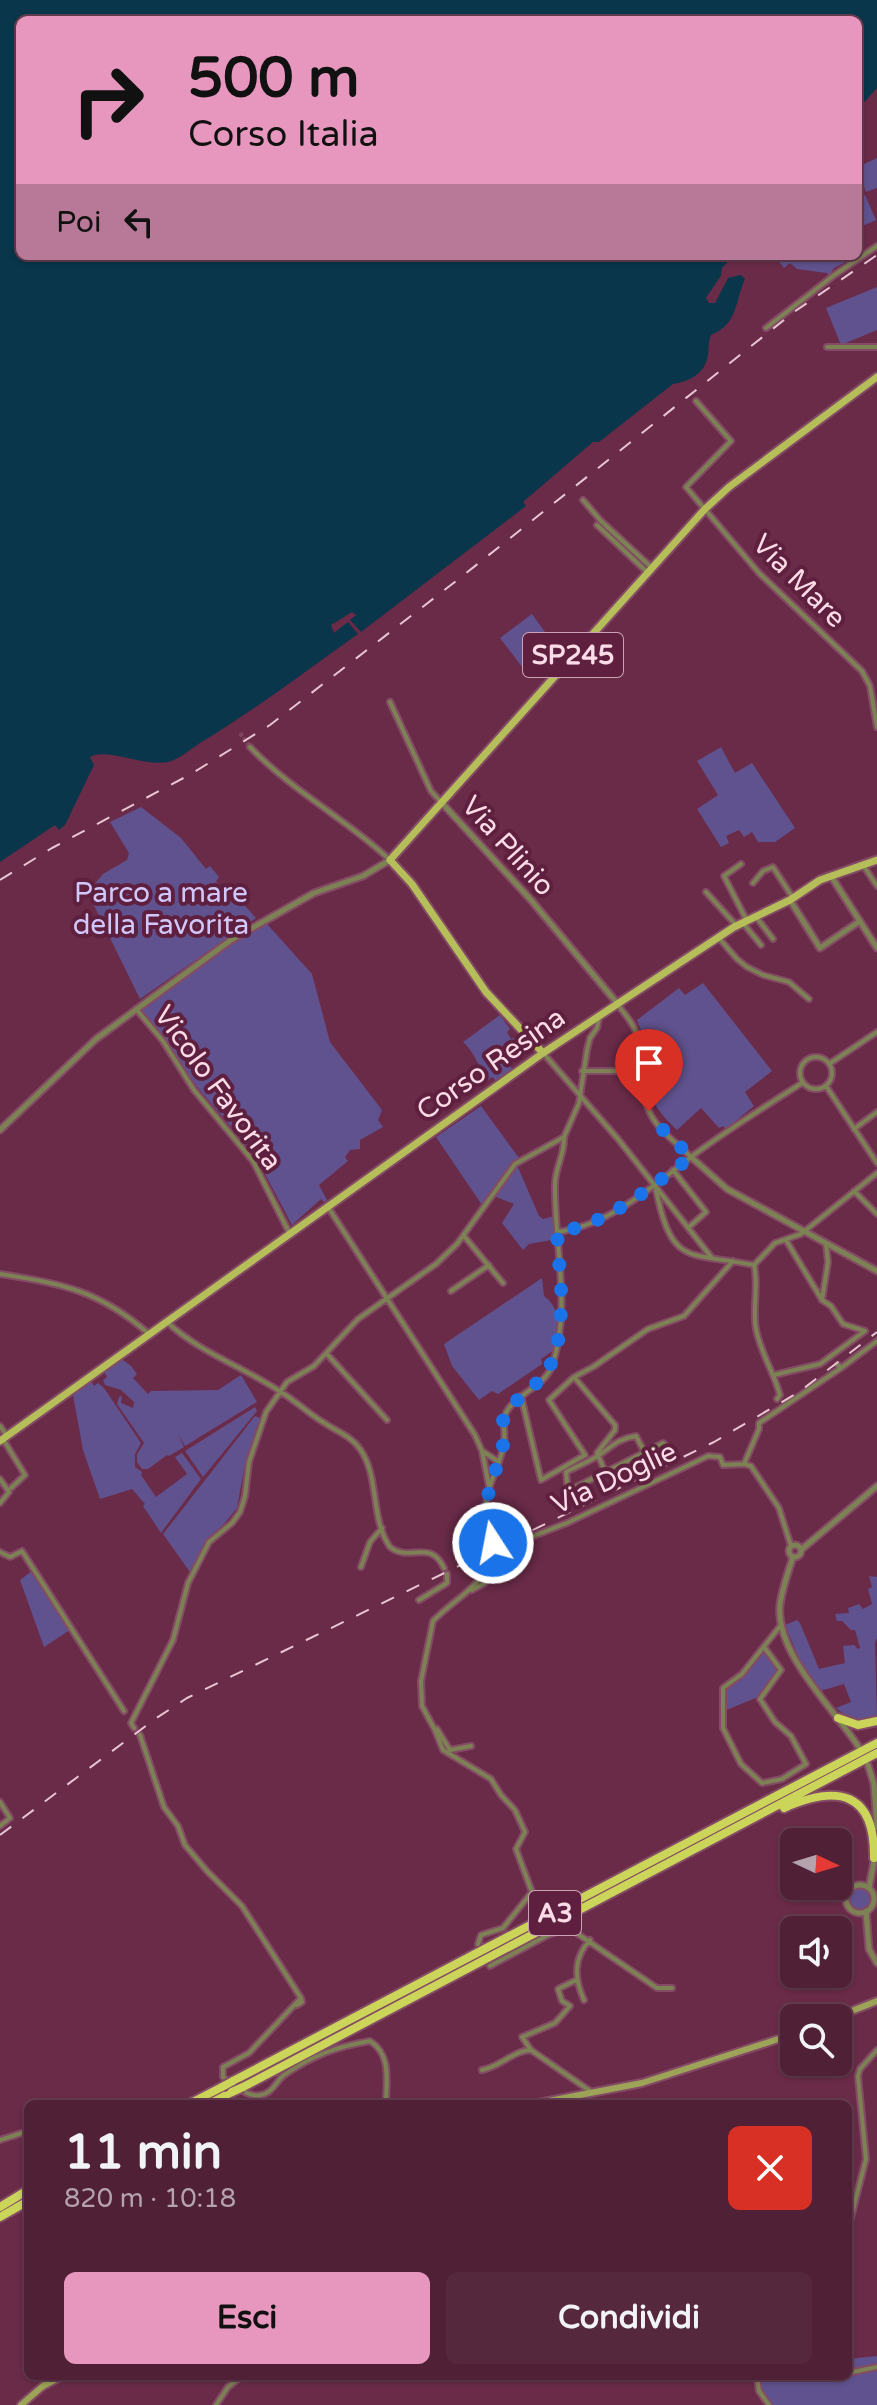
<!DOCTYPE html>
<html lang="it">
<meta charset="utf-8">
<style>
:root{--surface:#502036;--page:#56283e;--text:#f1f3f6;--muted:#b4a3ad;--line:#673e51;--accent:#e797bd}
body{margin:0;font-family:"Varela Round",sans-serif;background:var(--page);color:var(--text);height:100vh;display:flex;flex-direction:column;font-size:30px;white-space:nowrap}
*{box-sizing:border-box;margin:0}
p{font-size:26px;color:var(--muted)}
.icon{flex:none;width:44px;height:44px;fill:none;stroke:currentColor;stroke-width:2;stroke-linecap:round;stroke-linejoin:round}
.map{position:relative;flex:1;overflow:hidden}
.panel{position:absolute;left:24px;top:2100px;width:828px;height:280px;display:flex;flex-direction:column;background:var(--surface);border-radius:12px;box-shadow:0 2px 6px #0004,0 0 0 2px var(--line)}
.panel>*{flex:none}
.top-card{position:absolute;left:16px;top:16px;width:846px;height:244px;border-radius:12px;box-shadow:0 2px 6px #0004,0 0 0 2px var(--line);background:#e797bd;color:#111;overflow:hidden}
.needle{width:52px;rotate:94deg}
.buttons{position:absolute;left:780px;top:1828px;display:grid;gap:16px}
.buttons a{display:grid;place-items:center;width:72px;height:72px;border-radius:12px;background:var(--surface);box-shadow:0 2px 6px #0004,0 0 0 2px var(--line);font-size:40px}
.pin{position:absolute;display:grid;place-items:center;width:68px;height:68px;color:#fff;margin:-82px -34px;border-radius:50% 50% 50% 0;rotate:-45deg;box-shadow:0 0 8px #0007}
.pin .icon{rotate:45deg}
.me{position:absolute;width:88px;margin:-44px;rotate:349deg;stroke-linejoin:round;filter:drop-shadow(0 0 6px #0008)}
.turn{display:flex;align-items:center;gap:28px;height:168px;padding:0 40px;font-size:36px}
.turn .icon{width:104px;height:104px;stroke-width:2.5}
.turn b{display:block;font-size:56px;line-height:68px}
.then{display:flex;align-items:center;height:76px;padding:0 40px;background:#0003;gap:16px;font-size:30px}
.round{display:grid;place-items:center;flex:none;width:84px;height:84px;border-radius:12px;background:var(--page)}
.headline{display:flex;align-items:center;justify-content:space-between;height:136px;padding:0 40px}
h1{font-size:48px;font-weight:700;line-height:60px}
.action{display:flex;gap:16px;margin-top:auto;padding:16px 40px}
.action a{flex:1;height:92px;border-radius:12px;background:var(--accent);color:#111;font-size:32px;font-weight:700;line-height:92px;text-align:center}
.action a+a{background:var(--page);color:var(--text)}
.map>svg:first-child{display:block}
.green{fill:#60528e}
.water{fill:#09364b}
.pier{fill:#6a2b48}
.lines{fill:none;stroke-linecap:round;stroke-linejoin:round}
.minor-tunnel{stroke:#804560;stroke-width:4;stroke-dasharray:4 2;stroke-linecap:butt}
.minor-casing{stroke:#844b65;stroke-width:8}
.tertiary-casing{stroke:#844b65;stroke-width:9}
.secondary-casing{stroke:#844b65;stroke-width:10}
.primary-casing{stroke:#844b65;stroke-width:11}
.motorway-casing{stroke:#844b65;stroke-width:12}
.minor{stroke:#7d8254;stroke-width:4}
.tertiary{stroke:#7d8254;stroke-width:5}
.secondary{stroke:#9da458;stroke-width:6}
.primary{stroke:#b5be59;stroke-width:7}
.motorway{stroke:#cbd559;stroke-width:8}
.rail{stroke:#e8c5d3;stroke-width:2;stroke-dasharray:14 14;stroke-linecap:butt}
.motorway-bridge-casing{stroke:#844b65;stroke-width:12;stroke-linecap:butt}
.motorway-bridge{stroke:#cbd559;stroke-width:8}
.route{stroke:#1a73e8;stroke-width:14;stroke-dasharray:0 25.2}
.labels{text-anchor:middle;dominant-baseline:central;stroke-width:8;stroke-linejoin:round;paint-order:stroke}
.shield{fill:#5e203e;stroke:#cca3b4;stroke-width:2}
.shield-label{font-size:26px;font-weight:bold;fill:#fbdbe7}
.street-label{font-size:28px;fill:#fbdbe7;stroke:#5e203e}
.park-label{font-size:28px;fill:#d1c7fa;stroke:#5e203e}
</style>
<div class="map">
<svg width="877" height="2405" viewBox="0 0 877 2405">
<rect width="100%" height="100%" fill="#6a2b48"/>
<!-- green -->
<path class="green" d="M877,158V188L866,192L858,173V167Z
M865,195L876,220L858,228V198Z
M774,256H841L844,263L834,268L829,276L827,273L797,269L790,263L784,268Z
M877,287V330L841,345L826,308Z
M532,614L555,646L526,672L500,638Z
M721,747L735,773L752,763L795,828L775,842H758L752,832L744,837L739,830L726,836L729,843L721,847L697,809L718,795L697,761Z
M141,807L181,838L206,869L210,866L219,877L216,881L227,896L237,897L256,918L140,999L86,889L93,886L103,874L127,860L129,853L110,822Z
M267,924L312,974L330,1042L382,1110L378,1120L383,1127L360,1140V1149L350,1150L345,1157L348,1161L319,1185L327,1200L324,1202L321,1199L292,1225L255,1155L198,1088L141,1009L234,943Z
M703,983L772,1071L745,1092L754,1106L726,1129L723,1126L719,1128L701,1108L677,1130C651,1105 648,1095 645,1061L651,1056L637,1020L679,988L685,995Z
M500,1015L510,1029L507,1032L511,1039L514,1038L520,1044L523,1043L526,1051L509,1063L512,1069L496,1081L492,1077L488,1080C479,1068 474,1051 463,1042Z
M481,1106L519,1158L484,1208L436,1137Z
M517,1165L539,1216L543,1219L555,1216L557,1239L529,1244L523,1250L502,1223L514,1204L494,1196Z
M542,1278L544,1296C562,1309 559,1330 554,1350L541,1359L542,1364L498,1394L492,1391L479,1400L452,1366L444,1344Z
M123,1360L131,1366L137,1374L133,1378L148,1394L151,1391L218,1390L241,1375L257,1402L185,1446L178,1434L184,1447L169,1456L167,1455L148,1469H142L137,1462V1454L144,1443L117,1404L119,1397L122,1396L121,1403L133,1408L134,1402L121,1390L105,1385L103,1380L107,1377L104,1372Z
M91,1381L94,1386L98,1383L104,1388L141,1443L135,1454V1467L142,1472L141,1475L156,1497L187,1474L175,1457L182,1453L201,1479L161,1533L143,1506L145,1504L132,1489L100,1499L83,1450L73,1395Z
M255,1407L257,1411L203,1477L185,1451Z
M255,1416L260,1418L245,1464L237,1508L224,1524L207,1539L190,1572L163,1534Z
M32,1571L70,1630L44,1647L20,1580Z
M869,1576L877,1577V1638L875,1643L877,1718C860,1722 850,1720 836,1708L851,1702L844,1684L820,1691L803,1668L785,1625L797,1620L800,1623L819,1669L845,1663L843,1646L854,1645L858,1649L860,1648L855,1630H851L842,1621H837L835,1614L849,1613L848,1608L859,1604L863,1609L872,1604L868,1589L872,1587Z
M765,1650L778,1670L758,1697L724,1711V1690L738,1680Z
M849 1899a11 11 0 1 1 22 0a11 11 0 1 1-22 0Z
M877,2356V2405H769L762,2398L754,2376H848V2359Z"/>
<!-- water -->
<path class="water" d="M0,0H877V88L858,109V20H20V256H734L722,268L721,276L706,298L714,303L728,278L741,275L745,279C734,303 739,323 711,335C708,342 709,347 708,355C705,374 690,381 673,384L599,442H593L523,502L526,506L361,632L350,620L356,615L352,612L331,625L334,633L348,622L358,634C306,671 255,710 200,743C191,749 178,760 168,762C145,767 106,747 90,757L94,765L65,825L59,830L55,825L0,862Z"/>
<!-- pier -->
<path class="pier" d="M734,256H738L726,270L728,278L715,303H709L706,298L721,276L722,268Z"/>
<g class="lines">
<!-- minor-tunnel -->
<path class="minor-tunnel" d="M240,733L250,747"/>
<!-- minor casing -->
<g class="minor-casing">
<path id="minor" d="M766,328L833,276L877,246
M827,347H877
M696,401L731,441L686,487L759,573L862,671L870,686L877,727
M583,500L601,521L651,567
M597,525L647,572
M390,702L431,791L441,802
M250,747C292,791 346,819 390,860
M741,864L724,876L746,919
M863,865L877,886
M753,883L763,871L773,867L793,898
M706,892L735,924
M757,918L773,939
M743,923L761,945
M718,937L737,959L747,967L763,975L789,982L809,999
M617,1004C623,1012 631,1020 635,1030C646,1055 638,1085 649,1111C657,1130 677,1143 691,1157
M136,1009L163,1041L194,1090L253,1161L290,1234
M544,1054L618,1139L712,1258
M800 1073a16 16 0 1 1 32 0a16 16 0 1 1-32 0Z
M829,1064L877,1032
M582,1071H641
M826,1086L877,1163
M854,1129L877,1112
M673,1170L706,1212L689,1227
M656,1190C672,1267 688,1252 754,1265
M854,1191L877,1214
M328,1207L475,1435L482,1451L489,1486
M557,1232C609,1226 654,1185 695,1154C729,1129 766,1106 802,1083
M464,1236L503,1283
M786,1240L822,1300L831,1306L843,1324L865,1331
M754,1265L775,1243L801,1234L877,1173
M754,1265C759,1286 752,1308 756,1329C760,1351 774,1373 780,1395L777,1399
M0,1274C64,1284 100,1291 149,1334
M451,1291L489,1265
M822,1300L828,1262L826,1244
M167,1322C200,1353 244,1367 281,1392C297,1402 310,1415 326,1424C338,1432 352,1437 360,1449C380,1477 370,1519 390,1547C410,1563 430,1538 444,1568
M327,1354L387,1420
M838,1365L841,1368L877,1341
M774,1375L820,1364L865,1331
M574,1377L615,1425V1430L597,1453L605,1471
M521,1396L541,1480L585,1455L549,1400L574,1377L593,1367L648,1329L684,1316L733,1261
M0,1426L7,1436
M3,1439L25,1475L11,1488
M644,1451L636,1436C616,1439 611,1448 596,1457C586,1463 575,1467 566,1472L568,1491L663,1443L670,1451
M484,1452L499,1462
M744,1464L759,1429V1423L841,1368
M744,1464L751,1466L779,1508L791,1546
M0,1479L9,1492L0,1503
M493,1543C490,1530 485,1520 486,1507C486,1485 501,1465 504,1443C506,1430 500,1419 509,1408C521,1392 545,1385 552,1366C572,1307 554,1245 555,1184C555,1168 565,1154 564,1137
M0,1552L10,1557L22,1551L124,1711
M361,1567L370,1542L382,1528
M472,1590L485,1583L496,1558L513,1544L567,1523L708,1456L720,1457L723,1465L744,1464
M419,1600L447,1583V1574
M764,1647L781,1670L760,1699L775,1722L791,1736L806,1764L782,1779L762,1783L741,1764L723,1728V1688L742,1674L781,1625
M134,1728L131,1723L173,1640L188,1583L209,1542L232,1523L240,1512L245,1496L249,1462L266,1412L287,1382L314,1366L358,1319L436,1264L457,1244L515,1164L564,1137L579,1103L587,1050L590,1038L597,1028L599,1018
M435,1730L443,1750L491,1779L501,1795L515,1810L525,1832L516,1849L532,1892L503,1928L481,1935L478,1944
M140,1735L164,1807L178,1826L185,1845L207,1871L242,1906L301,1998L302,2002L297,2005
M471,1746L450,1750L437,1729L435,1730L422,1706L421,1681L433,1621C455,1598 484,1587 492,1553
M0,1802L10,1818L0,1826
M490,1966L548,1935L569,1928L657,1988H672
M576,1980L558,1989L562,2001L570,2006L555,2023L522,2037L531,2050L590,2091
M301,1998L249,2053L223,2067V2077C233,2085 248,2098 261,2095C273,2093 276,2081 284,2075C314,2055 335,2047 370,2041C392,2055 386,2081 386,2104
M584,2000C574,1978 573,1958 590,1940
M482,2070C500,2067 514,2050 531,2050
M0,2140L28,2131
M848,2229L866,2159L858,2076L860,2069L877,2050
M848,2373L877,2367
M757,2376L759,2391L769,2405
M216,2405L228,2387L242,2376"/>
</g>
<!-- tertiary casing -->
<g class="tertiary-casing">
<path id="tertiary" d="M442,803L531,900L617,1003
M831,876L877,948
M790,900L820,948L860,921
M0,1130L96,1039L231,940L314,893L363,876L390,860
M691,1157L727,1189L877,1271
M789 1551a6 6 0 1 1 12 0a6 6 0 1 1-12 0Z
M802,1549L877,1486
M793,1557C788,1572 782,1589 780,1605C775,1653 834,1709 858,1746
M868,1765L874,1784L877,1827
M846 1899a14 14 0 1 1 28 0a14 14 0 1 1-28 0Z
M869,1888L875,1856
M866,1911L869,1949L877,1963"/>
</g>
<!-- secondary casing -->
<g class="secondary-casing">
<path id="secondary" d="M834,2018L877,2001
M533,2104L642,2083L794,2034
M21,2405L43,2386L62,2376"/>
</g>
<!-- primary casing -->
<g class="primary-casing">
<path id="primary" d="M543,1053L486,992L412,884L390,860L705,509L729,487L877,377
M0,1441L543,1053L734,927L790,900L820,880L877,860"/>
</g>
<!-- motorway casing -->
<g class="motorway-casing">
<path id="motorway" d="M838,1718L858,1725L877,1721
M784,1808C838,1784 875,1792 874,1858
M233,2081L877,1743
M243,2087L877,1753
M189,2104L222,2087
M209,2104L232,2092
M0,2207L28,2190
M0,2217L28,2201"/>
</g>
<!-- minor -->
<use href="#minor" class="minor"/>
<!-- tertiary -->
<use href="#tertiary" class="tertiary"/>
<!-- secondary -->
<use href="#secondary" class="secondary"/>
<!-- primary -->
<use href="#primary" class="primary"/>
<!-- motorway -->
<use href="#motorway" class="motorway"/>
<!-- rail -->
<path class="rail" d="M0,880L52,848L191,774L270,725L460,578L794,312L877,255
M0,1835L155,1719L187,1698L714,1442L799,1392L877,1332"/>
<!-- motorway-bridge casing -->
<g class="motorway-bridge-casing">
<path id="motorway-bridge" d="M222,2087L233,2081
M232,2092L243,2087"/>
</g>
<!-- motorway-bridge -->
<use href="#motorway-bridge" class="motorway-bridge"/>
</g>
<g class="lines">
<!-- route -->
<path class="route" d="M493,1543L487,1521L486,1502L504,1442L503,1419L514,1403L548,1373L558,1342L562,1303L557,1232C608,1225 651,1186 691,1157L659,1126L649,1111"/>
</g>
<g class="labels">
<!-- shield labels -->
<g class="shield">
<rect x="523" y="633" width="100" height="44" rx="6"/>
<rect x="529" y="1891" width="52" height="44" rx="6"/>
</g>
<g class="shield-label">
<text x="573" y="655">SP245</text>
<text x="555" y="1913">A3</text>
</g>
<!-- street labels -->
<g class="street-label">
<text transform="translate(799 581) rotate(45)">Via Mare</text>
<text transform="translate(508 846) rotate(48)">Via Plinio</text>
<text transform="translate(491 1064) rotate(-35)">Corso Resina</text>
<text transform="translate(218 1088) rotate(54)">Vicolo Favorita</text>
<text transform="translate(614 1478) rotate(-25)">Via Doglie</text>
</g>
<!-- park labels -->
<g class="park-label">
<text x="161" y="893">Parco a mare<tspan x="161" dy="32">della Favorita</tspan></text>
</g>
</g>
</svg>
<div class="buttons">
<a><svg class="needle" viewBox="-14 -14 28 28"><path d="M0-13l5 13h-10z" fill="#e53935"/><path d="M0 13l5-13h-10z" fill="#b4a3ad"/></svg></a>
<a><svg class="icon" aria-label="sound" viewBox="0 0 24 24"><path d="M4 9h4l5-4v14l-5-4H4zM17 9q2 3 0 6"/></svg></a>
<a><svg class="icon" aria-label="search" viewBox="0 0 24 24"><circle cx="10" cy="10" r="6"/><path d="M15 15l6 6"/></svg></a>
</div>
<div class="pin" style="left:649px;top:1111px;background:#d93025"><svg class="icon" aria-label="arrive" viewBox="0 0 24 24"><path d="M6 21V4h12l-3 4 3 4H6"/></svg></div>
<svg class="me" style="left:493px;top:1543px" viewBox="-20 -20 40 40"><circle r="17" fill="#1a73e8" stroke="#fff" stroke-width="3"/><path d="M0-11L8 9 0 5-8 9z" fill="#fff"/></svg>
<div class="top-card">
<div class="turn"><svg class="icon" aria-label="right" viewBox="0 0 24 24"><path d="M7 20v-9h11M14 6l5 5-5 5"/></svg><div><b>500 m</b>Corso Italia</div></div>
<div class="then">Poi<svg class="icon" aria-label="left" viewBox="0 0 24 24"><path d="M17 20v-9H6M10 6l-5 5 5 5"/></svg></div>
</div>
<section class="panel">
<div class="headline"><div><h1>11 min</h1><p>820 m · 10:18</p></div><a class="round" style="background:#d93025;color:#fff"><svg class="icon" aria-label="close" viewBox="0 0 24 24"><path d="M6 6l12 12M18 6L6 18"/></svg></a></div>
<div class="action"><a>Esci</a><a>Condividi</a></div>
</section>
</div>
